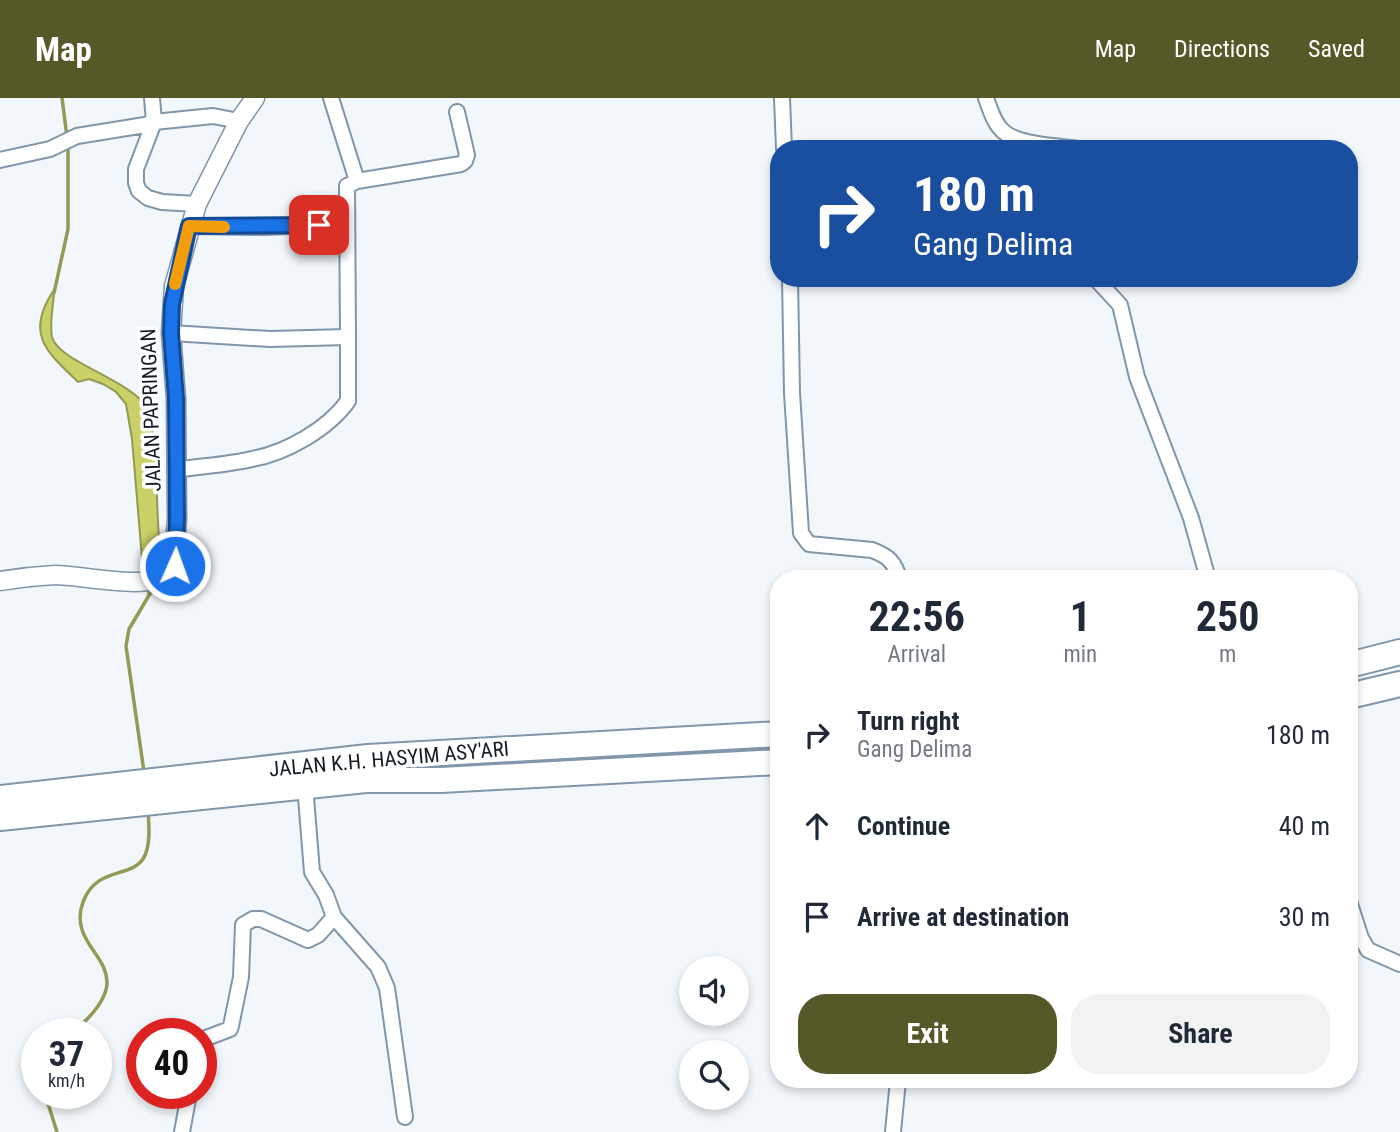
<!DOCTYPE html>
<style>
:root{--surface:#fff;--page:#f2f2f3;--text:#1f2937;--muted:#747a83;--accent:#565927}
body{margin:0;font-family:"Roboto Condensed",sans-serif;background:var(--page);color:var(--text);height:100vh;display:flex;flex-direction:column;font-size:26px;white-space:nowrap}
*{box-sizing:border-box;margin:0}
p{font-size:23px;color:var(--muted)}
.icon{flex:none;width:38px;height:38px;fill:none;stroke:currentColor;stroke-width:2;stroke-linecap:round;stroke-linejoin:round}
.map{position:relative;flex:1;overflow:hidden}
.details{position:absolute;left:770px;top:472px;width:588px;height:518px;display:flex;flex-direction:column;background:var(--surface);border-radius:28px;box-shadow:0 4px 10px #0003}
.details>*{flex:none}
.guide{position:absolute;left:770px;top:42px;width:588px;height:147px;border-radius:28px;box-shadow:0 4px 10px #0003;background:#1a4fa0;color:#fff;overflow:hidden}
.tools{position:absolute;left:679px;top:858px;display:grid;gap:14px}
.tools a{display:grid;place-items:center;width:70px;height:70px;border-radius:50%;background:var(--surface);box-shadow:0 4px 10px #0003;font-size:35px}
.speed{position:absolute;left:21px;top:920px;display:flex;gap:14px;font-size:35px;font-weight:700;text-align:center}
.speed>*{display:grid;place-content:center;width:91px;height:91px;border-radius:50%;background:var(--surface);box-shadow:0 4px 10px #0003;line-height:1}
.speed small{font-size:18px;font-weight:400}
.speed .limit{border:10px solid #d22;background:#fff;color:#111}
.pin{position:absolute;display:grid;place-items:center;width:60px;height:60px;color:#fff;margin:-30px;border-radius:14px;box-shadow:0 4px 10px #0006}
.me{position:absolute;width:77px;margin:-38px;rotate:2deg;stroke-linejoin:round;filter:drop-shadow(0 0 5px #0008)}
.turn{display:flex;align-items:center;gap:24px;height:147px;padding:0 28px;font-size:32px}
.turn .icon{width:91px;height:91px;stroke-width:2.5}
.turn b{display:block;font-size:49px;line-height:60px}
.eta{display:flex;justify-content:space-evenly;align-items:center;height:119px;text-align:center}
.eta b{font-size:42px;font-weight:700;line-height:49px}
.cta{display:flex;gap:14px;margin-top:auto;padding:14px 28px}
.cta a{flex:1;height:80px;border-radius:28px;background:var(--accent);color:#fff;font-size:28px;font-weight:700;line-height:80px;text-align:center}
.cta a+a{background:var(--page);color:var(--text)}
ul{padding:0;list-style:none}
li{display:flex;align-items:center;gap:21px;height:91px;padding:0 28px}
li div{flex:1}
li b{display:block;font-size:26px}
li em{font-style:normal}
header{display:flex;align-items:center;gap:42px;box-sizing:border-box;height:98px;padding:0 35px;background:var(--accent);color:#fff}
header strong{font-size:33px}
nav{display:flex;gap:38px;margin-inline-start:auto;font-size:24px}
.map>svg:first-child{display:block}
.water{fill:#c9d067;stroke:#929a53;stroke-width:2}
.lines{fill:none;stroke-linecap:round;stroke-linejoin:round}
.stream{stroke:#929a53;stroke-width:3.5}
.minor-casing{stroke:#8096ab;stroke-width:18}
.tertiary-casing{stroke:#8096ab;stroke-width:21}
.trunk-casing{stroke:#8096ab;stroke-width:28}
.minor{stroke:#fff;stroke-width:14}
.tertiary{stroke:#fff;stroke-width:18}
.trunk{stroke:#fff;stroke-width:24}
.route-casing{stroke:#114b97;stroke-width:18}
.route{stroke:#1a73e8;stroke-width:12}
.slow{stroke:#f59e0b;stroke-width:12}
.labels{text-anchor:middle;dominant-baseline:central;stroke-width:7;stroke-linejoin:round;paint-order:stroke}
.street-label{font-size:21px;fill:#131c23;stroke:#fff}
</style>
<header>
<strong>Map</strong>
<nav><a>Map</a><a>Directions</a><a>Saved</a></nav>
</header>
<div class="map">
<svg width="1400" height="1034" viewBox="0 0 1400 1034">
<rect width="100%" height="100%" fill="#f2f7fb"/>
<!-- water -->
<path class="water" d="M54,192C54,206 49,225 52,239C58,263 127,281 145,307C158,325 156,412 159,439C160,450 165,461 165,471C165,482 156,490 149,498L142,460L132,341L126,306L116,294L103,286L89,281L78,284C47,254 24,236 54,192Z"/>
<g class="lines">
<!-- stream -->
<path class="stream" d="M62,0L67,39
M54,195L68,131V47
M144,674L126,548L129,531L151,494
M71,936C155,866 63,859 83,804C97,768 129,781 143,761C151,749 149,727 148,713
M45,996L57,1034"/>
<!-- minor casing -->
<g class="minor-casing">
<path id="minor" d="M152,0L154,24L136,71V85L139,93L148,100L162,104L197,106
M331,0L357,83
M782,0L784,51
M986,0C990,11 994,26 1004,34C1018,47 1060,48 1079,51
M0,62L50,51L77,38L145,27L154,24L213,18L239,23
M189,128L264,129L346,126
M790,180L792,295L801,435L809,446L872,452C888,458 895,464 899,481
M1095,180L1120,207L1137,279L1191,420L1208,481
M171,235L270,241L348,239L347,88L357,83L461,66L465,63L467,57L457,14
M176,372C201,368 227,367 252,361C286,355 328,331 348,303V239
M1349,803L1361,840L1368,852L1400,866
M334,819L378,869L387,890L405,1019
M201,942L230,931L231,928L241,879L243,827L253,821H261L308,842L318,837L334,819L326,797L312,774L305,687
M182,1034L189,996
M893,1034L898,982"/>
</g>
<!-- tertiary casing -->
<g class="tertiary-casing">
<path id="tertiary" d="M0,483C18,480 37,478 55,477C84,477 153,495 173,473L177,421L176,301L171,235L174,188L197,106L239,23L255,0"/>
</g>
<!-- trunk casing -->
<g class="trunk-casing">
<path id="trunk" d="M1349,567L1400,554
M1349,598L1400,586
M0,700L368,659L779,636
M0,720L366,682H441L779,664"/>
</g>
<!-- minor -->
<use href="#minor" class="minor"/>
<!-- tertiary -->
<use href="#tertiary" class="tertiary"/>
<!-- trunk -->
<use href="#trunk" class="trunk"/>
</g>
<g class="lines">
<!-- route casing -->
<g class="route-casing">
<path id="route" d="M175,468L177,421L176,301L171,235L172,206L189,128L319,127"/>
</g>
<!-- route -->
<use href="#route" class="route"/>
<!-- slow -->
<path class="slow" d="M175,186L189,128L224,129"/>
</g>
<g class="labels">
<!-- street labels -->
<g class="street-label">
<text transform="translate(151 312) rotate(-92)">JALAN PAPRINGAN</text>
<text transform="translate(389 661) rotate(-5)">JALAN K.H. HASYIM ASY'ARI</text>
</g>
</g>
</svg>
<div class="tools">
<a><svg class="icon" aria-label="sound" viewBox="0 0 24 24"><path d="M4 9h4l5-4v14l-5-4H4zM17 9q2 3 0 6"/></svg></a>
<a><svg class="icon" aria-label="search" viewBox="0 0 24 24"><circle cx="10" cy="10" r="6"/><path d="M15 15l6 6"/></svg></a>
</div>
<div class="speed"><div>37<small>km/h</small></div><div class="limit">40</div></div>
<div class="pin" style="left:319px;top:127px;background:#d93025"><svg class="icon" aria-label="arrive" viewBox="0 0 24 24"><path d="M6 21V4h12l-3 4 3 4H6"/></svg></div>
<svg class="me" style="left:175px;top:468px" viewBox="-20 -20 40 40"><circle r="17" fill="#1a73e8" stroke="#fff" stroke-width="3"/><path d="M0-11L8 9 0 5-8 9z" fill="#fff"/></svg>
<div class="guide">
<div class="turn"><svg class="icon" aria-label="right" viewBox="0 0 24 24"><path d="M7 20v-9h11M14 6l5 5-5 5"/></svg><div><b>180 m</b>Gang Delima</div></div>
</div>
<section class="details">
<div class="eta">
<div><b>22:56</b><p>Arrival</p></div>
<div><b>1</b><p>min</p></div>
<div><b>250</b><p>m</p></div>
</div>
<ul>
<li><svg class="icon" aria-label="right" viewBox="0 0 24 24"><path d="M7 20v-9h11M14 6l5 5-5 5"/></svg><div><b>Turn right</b><p>Gang Delima</p></div><em>180 m</em></li>
<li><svg class="icon" aria-label="ahead" viewBox="0 0 24 24"><path d="M12 20V5M6 11l6-6 6 6"/></svg><div><b>Continue</b></div><em>40 m</em></li>
<li><svg class="icon" aria-label="arrive" viewBox="0 0 24 24"><path d="M6 21V4h12l-3 4 3 4H6"/></svg><div><b>Arrive at destination</b></div><em>30 m</em></li>
</ul>
<div class="cta"><a>Exit</a><a>Share</a></div>
</section>
</div>
